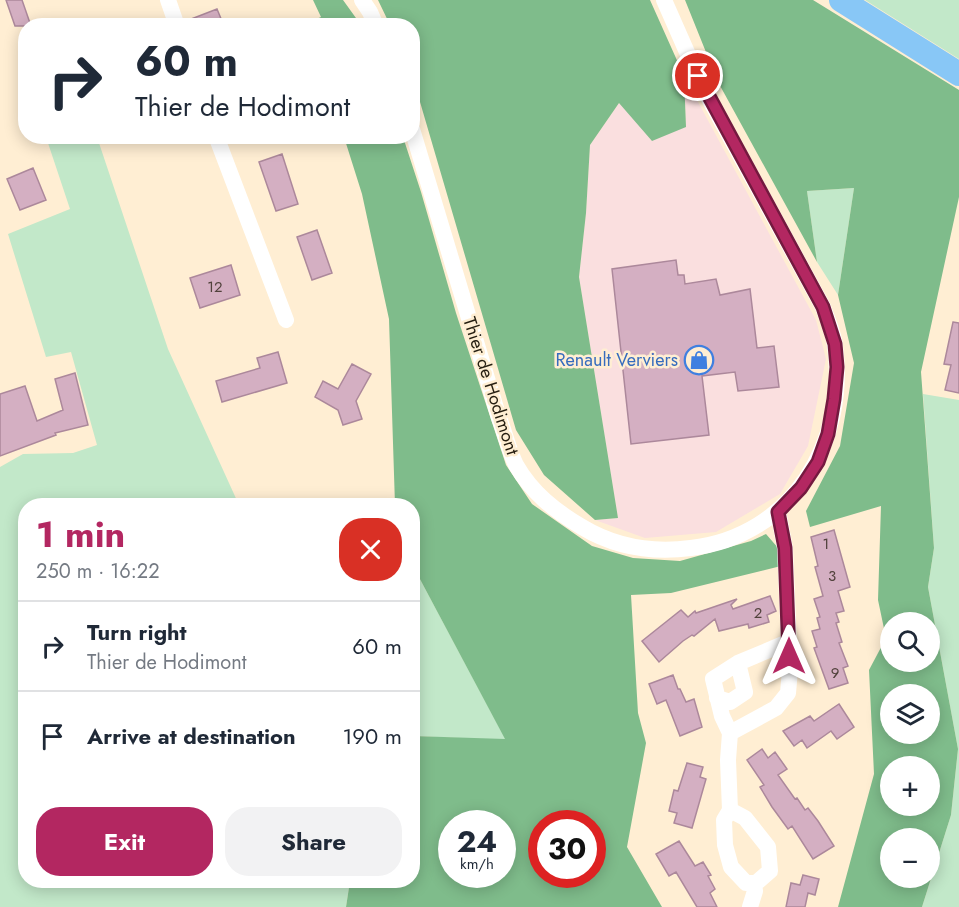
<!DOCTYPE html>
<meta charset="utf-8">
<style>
:root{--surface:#fff;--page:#f2f2f3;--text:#1f2937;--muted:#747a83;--line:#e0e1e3;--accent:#b32761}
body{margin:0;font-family:Jost,sans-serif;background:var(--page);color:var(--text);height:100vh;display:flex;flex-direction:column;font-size:22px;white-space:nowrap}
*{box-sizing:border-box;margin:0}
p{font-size:20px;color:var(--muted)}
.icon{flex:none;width:33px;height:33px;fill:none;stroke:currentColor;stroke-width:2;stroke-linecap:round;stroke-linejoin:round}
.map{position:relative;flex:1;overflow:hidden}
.details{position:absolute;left:18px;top:498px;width:402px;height:390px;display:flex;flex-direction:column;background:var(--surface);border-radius:24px;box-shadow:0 3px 15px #0003}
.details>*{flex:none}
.guide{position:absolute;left:18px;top:18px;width:402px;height:126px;border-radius:24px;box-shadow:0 3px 15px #0003;background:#fff;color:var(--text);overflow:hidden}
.buttons{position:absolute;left:880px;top:612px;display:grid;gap:12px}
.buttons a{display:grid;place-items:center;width:60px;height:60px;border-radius:50%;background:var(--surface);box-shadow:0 3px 15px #0003;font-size:30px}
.speed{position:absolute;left:438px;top:810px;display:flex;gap:12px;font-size:30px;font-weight:700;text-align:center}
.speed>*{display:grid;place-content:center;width:78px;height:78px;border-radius:50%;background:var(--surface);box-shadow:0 3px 15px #0003;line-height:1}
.speed small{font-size:15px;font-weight:400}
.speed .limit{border:9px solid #d22;background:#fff;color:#111}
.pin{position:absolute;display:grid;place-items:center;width:51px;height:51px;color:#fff;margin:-26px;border:3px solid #fff;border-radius:50%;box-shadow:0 2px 6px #0007}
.me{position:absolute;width:66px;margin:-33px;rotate:0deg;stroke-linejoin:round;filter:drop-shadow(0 0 4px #0008)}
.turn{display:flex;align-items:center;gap:21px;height:126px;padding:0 18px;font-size:27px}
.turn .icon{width:78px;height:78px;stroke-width:2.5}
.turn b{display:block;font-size:42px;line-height:51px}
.round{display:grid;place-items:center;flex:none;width:63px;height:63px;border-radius:24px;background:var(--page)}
.overview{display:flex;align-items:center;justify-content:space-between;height:102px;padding:0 18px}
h1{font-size:36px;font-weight:700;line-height:45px;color:var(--accent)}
.button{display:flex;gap:12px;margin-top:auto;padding:12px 18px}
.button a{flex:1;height:69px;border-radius:24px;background:var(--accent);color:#fff;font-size:24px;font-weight:700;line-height:69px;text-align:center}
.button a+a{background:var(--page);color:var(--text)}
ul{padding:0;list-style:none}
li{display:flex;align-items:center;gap:18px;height:90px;padding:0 18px;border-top:2px solid var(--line)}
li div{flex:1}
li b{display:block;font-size:22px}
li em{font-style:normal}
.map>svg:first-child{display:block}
.industrial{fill:#fadfdf}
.green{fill:#c2e8c9}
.forest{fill:#7fbc8b;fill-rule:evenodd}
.building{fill:#d4afc2;stroke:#ac889b;stroke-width:1.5}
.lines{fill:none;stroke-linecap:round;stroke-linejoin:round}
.minor{stroke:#fff;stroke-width:16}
.highway{stroke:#88c7f6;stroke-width:24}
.route-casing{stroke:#74193f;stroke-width:15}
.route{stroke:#b32761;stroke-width:10}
.labels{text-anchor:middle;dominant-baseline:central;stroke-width:5;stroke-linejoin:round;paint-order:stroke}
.number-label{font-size:15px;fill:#51423c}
.shop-label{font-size:18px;fill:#366cbe;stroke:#ffeed3;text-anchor:end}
.street-label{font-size:18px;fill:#251d10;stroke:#ffeed3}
</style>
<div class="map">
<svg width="959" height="907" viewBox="0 0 959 907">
<rect width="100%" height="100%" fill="#ffeed3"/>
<!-- industrial -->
<path class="industrial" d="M684,76L816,320L826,359L808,446L780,494L716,532L645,538L595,520L618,518L579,277L586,213L590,145L619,103L686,127Z"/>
<!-- green -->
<path class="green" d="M865,0H959V59Z
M46,137H97L168,349L239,505L26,506V880L350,881L346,907H0V467L23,454L73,453L97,445L71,352L46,357L8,234L70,209Z
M854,188L838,295L817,262L807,191Z
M923,394L959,400V907H922L951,815L958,749L928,587L934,548Z
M413,566L506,740L413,736Z"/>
<!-- forest -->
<path class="forest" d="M313,0H343L361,25H303L321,17Z
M378,0H650L684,76L686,127L652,141L619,103L590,145L586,213L579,277L618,518L595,520L544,475L516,430L413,78L412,26L390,25Z
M685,0H813L959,90V197L921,372L934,548L928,587L958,749L951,815L922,907H838L874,774L869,670L886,638L878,600L881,506L810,527L806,511L840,446L854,363L838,295L854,188L807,191L817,262L718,82ZM891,622H930V662H891ZM891,694H930V734H891ZM891,766H930V806H891ZM891,838H930V878H891Z
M344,137H403L421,192L456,313L506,465L532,504L592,546L633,558L680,561L751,541L766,534L779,549L781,566L671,593L631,595L638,713L646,743L627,847L662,907H346L350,881L412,880L413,736L505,739L413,566L412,506L395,505L389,319L362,194ZM452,824H502V874H452ZM542,824H592V874H542Z"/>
<!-- building -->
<path class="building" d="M6,0H22L31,26H15Z
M217,9L224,26H187L186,21Z
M282,154L298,204L276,211L259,162Z
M33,168L46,200L20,210L7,179Z
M317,230L332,273L312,280L297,237Z
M676,260L678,275H684L685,284L716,279L720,295L750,289L757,348L774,346L779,387L738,391L735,372L702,376L709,435L631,444L612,269Z
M231,265L240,295L200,308L190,278Z
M953,322L959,323V393L945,390L951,365L944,364Z
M278,352L287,383L222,402L216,381L260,368L257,358Z
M352,364L371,374L356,401L362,419L343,425L338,410L315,397L323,381L338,389Z
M75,373L88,425L55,433L56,435L0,456V394L25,386L37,421L63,410L55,379Z
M834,530L850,587L838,591L844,611L836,613L839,622L836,623L842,642L839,643L848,666L843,668L848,683L829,689L814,648L817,647L812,631L820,629L817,618L820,617L814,599L823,596L815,567L818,566L811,537Z
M770,596L776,611L767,615L769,622L749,628L748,624L719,631L715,619L694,636L692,635L683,641L659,662L642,641L681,610L688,617L695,611L696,613L737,599L731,605L733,609Z
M673,675L678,689H680L686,702L694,699L702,727L680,736L666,700L657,704L649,684Z
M839,704L854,727L837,739L831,731L807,748L802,740L794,746L783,731L810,716L814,721Z
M762,749L768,758L775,752L787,769L778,775L795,799L797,798L805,810L808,808L818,821L834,846L813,859L792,826L788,829L772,807L760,787L764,785L747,760Z
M687,763L703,767L700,777L706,779L692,828L674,823L677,813L669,811L674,790L678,791Z
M679,841L695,866L703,862L711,875L708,876L715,889L710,893L717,907H697L676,872L669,876L656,854Z
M803,875L819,879L815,895L808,893L805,907H786L791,883L800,885Z"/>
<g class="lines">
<!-- minor -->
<path class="minor" d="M168,0L177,26
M362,0L370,12L376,26
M412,129L499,418C505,433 509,451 516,465C532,493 555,511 582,527C615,547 652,553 691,548C792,536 848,443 835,346C834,333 827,319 823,307L701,84L664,0
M216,136L286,320
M717,698L730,702L745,692L738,663
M730,733L722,716L713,679L738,663L788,642
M730,810L745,818L768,847L770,871L756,883H746L731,867L725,845L724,820L730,810L728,760L730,733L776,708L788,693L790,670L785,548L778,511
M750,907L755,891L754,883"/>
<!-- highway -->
<path class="highway" d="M841,0L959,74"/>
</g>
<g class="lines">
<!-- route casing -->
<g class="route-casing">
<path id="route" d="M698,76L823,307L835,344L837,367L834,399L828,434L818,462L801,488L778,512L785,548L789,656"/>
</g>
<!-- route -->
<use href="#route" class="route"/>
</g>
<!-- icons -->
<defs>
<g id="shop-ring" transform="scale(1.5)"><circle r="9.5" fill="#ffeed3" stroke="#3f7fe0" stroke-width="1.5"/><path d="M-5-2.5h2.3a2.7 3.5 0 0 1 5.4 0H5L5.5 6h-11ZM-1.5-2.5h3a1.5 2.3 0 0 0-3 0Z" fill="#3f7fe0"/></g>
</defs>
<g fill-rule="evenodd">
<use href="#shop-ring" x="699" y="360"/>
</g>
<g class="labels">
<!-- number labels -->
<g class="number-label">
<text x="215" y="287">12</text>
<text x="826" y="544">1</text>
<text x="832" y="576">3</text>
<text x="758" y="613">2</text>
<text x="835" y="673">9</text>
</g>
<!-- shop labels -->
<g class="shop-label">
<text x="678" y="360">Renault Verviers</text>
</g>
<!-- street labels -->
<g class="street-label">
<text transform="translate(491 386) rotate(72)">Thier de Hodimont</text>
</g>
</g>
</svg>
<div class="buttons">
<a><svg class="icon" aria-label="search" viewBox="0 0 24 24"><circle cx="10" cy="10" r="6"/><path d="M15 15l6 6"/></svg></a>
<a><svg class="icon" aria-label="layers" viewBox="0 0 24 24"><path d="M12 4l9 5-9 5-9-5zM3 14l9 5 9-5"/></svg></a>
<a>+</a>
<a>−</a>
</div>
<div class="speed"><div>24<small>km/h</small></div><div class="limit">30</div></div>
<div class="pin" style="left:698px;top:76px;background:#d93025"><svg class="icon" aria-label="arrive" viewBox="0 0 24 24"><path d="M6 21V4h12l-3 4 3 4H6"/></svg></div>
<svg class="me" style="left:789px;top:656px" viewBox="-20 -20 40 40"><path d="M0-17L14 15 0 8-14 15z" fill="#b32761" stroke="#fff" stroke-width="4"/></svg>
<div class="guide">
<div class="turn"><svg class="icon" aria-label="right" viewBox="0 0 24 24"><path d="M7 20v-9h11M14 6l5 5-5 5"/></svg><div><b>60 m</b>Thier de Hodimont</div></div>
</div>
<section class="details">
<div class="overview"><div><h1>1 min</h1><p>250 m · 16:22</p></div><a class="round" style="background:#d93025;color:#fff"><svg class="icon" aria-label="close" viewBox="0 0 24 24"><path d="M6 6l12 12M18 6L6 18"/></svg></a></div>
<ul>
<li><svg class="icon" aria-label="right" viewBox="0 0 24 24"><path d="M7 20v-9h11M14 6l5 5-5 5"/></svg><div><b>Turn right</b><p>Thier de Hodimont</p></div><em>60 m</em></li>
<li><svg class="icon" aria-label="arrive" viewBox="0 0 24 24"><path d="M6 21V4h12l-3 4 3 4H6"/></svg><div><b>Arrive at destination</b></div><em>190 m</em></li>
</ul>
<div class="button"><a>Exit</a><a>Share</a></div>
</section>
</div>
